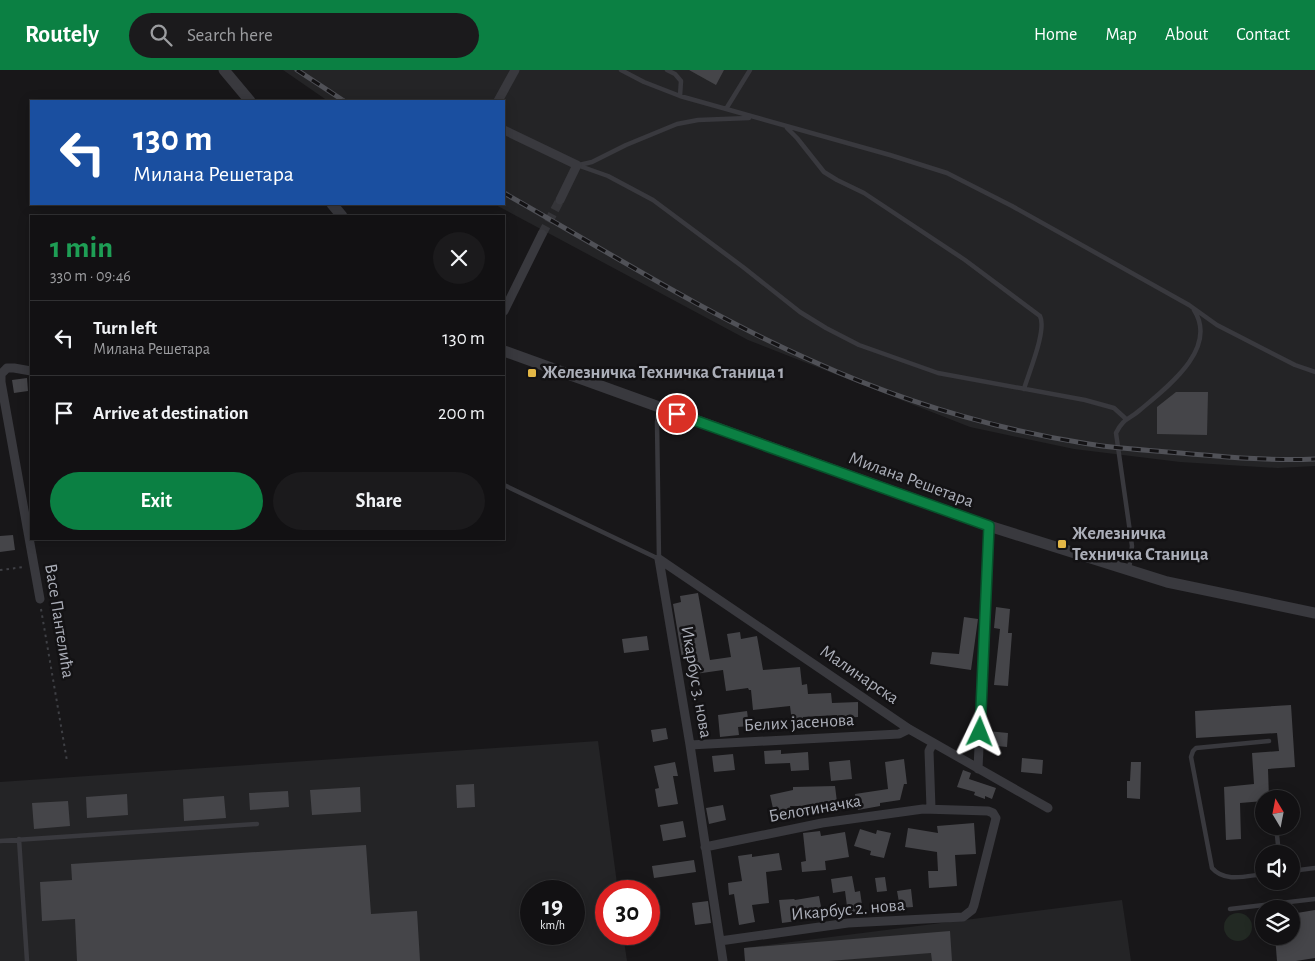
<!DOCTYPE html>
<meta charset="utf-8">
<style>
:root{--surface:#121113;--page:#1b1a1c;--text:#f1f3f6;--muted:#9c9da0;--line:#313133;--accent:#0b8043}
body{margin:0;font-family:"Alegreya Sans",sans-serif;background:var(--page);color:var(--text);height:100vh;display:flex;flex-direction:column;font-size:19px;white-space:nowrap}
*{box-sizing:border-box;margin:0}
p{font-size:16px;color:var(--muted)}
.icon{flex:none;width:28px;height:28px;fill:none;stroke:currentColor;stroke-width:2;stroke-linecap:round;stroke-linejoin:round}
.map{position:relative;flex:1;overflow:hidden}
.details{position:absolute;left:30px;top:145px;width:475px;height:325px;display:flex;flex-direction:column;background:var(--surface);border-radius:0px;box-shadow:0 2px 12px #0003,0 0 0 1px var(--line)}
.details>*{flex:none}
.hud{position:absolute;left:30px;top:30px;width:475px;height:105px;border-radius:0px;box-shadow:0 2px 12px #0003,0 0 0 1px var(--line);background:#1a4fa0;color:#fff;overflow:hidden}
.needle{width:32px;rotate:350deg}
.tools{position:absolute;left:1255px;top:720px;display:grid;gap:10px}
.tools a{display:grid;place-items:center;width:45px;height:45px;border-radius:50%;background:var(--surface);box-shadow:0 2px 12px #0003,0 0 0 1px var(--line);font-size:25px}
.speed{position:absolute;left:520px;top:810px;display:flex;gap:10px;font-size:25px;font-weight:700;text-align:center}
.speed>*{display:grid;place-content:center;width:65px;height:65px;border-radius:50%;background:var(--surface);box-shadow:0 2px 12px #0003,0 0 0 1px var(--line);line-height:1}
.speed small{font-size:12px;font-weight:400}
.speed .limit{border:8px solid #d22;background:#fff;color:#111}
.pin{position:absolute;display:grid;place-items:center;width:42px;height:42px;color:#fff;margin:-21px;border:2px solid #fff;border-radius:50%;box-shadow:0 1px 5px #0007}
.me{position:absolute;width:55px;margin:-28px;rotate:2deg;stroke-linejoin:round;filter:drop-shadow(0 0 4px #0008)}
.turn{display:flex;align-items:center;gap:18px;height:105px;padding:0 20px;font-size:22px}
.turn .icon{width:65px;height:65px;stroke-width:2.5}
.turn b{display:block;font-size:35px;line-height:42px}
.round{display:grid;place-items:center;flex:none;width:52px;height:52px;border-radius:26px;background:var(--page)}
.summary{display:flex;align-items:center;justify-content:space-between;height:85px;padding:0 20px}
h1{font-size:30px;font-weight:700;line-height:38px;color:#1e9e55}
.cta{display:flex;gap:10px;margin-top:auto;padding:10px 20px}
.cta a{flex:1;height:58px;border-radius:30px;background:var(--accent);color:#fff;font-size:20px;font-weight:700;line-height:58px;text-align:center}
.cta a+a{background:var(--page);color:var(--text)}
ul{padding:0;list-style:none}
li{display:flex;align-items:center;gap:15px;height:75px;padding:0 20px;border-top:1px solid var(--line)}
li div{flex:1}
li b{display:block;font-size:19px}
li em{font-style:normal}
header{display:flex;align-items:center;gap:30px;box-sizing:border-box;height:70px;padding:0 25px;background:var(--accent);color:#fff}
header strong{font-size:24px}
nav{display:flex;gap:28px;margin-inline-start:auto;font-size:18px}
.search{width:350px;height:45px;background:var(--page);display:flex;align-items:center;gap:12px;box-sizing:border-box;padding:0 18px;border-radius:28px;color:var(--muted);font-size:19px}
.map>svg:first-child{display:block}
.built{fill:#242426;fill-rule:evenodd}
.green{fill:#222923}
.building{fill:#454549}
.lines{fill:none;stroke-linecap:round;stroke-linejoin:round}
.minor-tunnel{stroke:#353539;stroke-width:9;stroke-dasharray:9 4.5;stroke-linecap:butt}
.path{stroke:#3f4045;stroke-width:2;stroke-dasharray:2.5 4;stroke-linecap:butt}
.service{stroke:#39393e;stroke-width:4.5}
.minor{stroke:#39393e;stroke-width:9}
.tertiary{stroke:#39393e;stroke-width:11}
.rail-casing{stroke:#505157;stroke-width:5}
.rail{stroke:#131214;stroke-width:3;stroke-dasharray:9;stroke-linecap:butt}
.route-casing{stroke:#07532c;stroke-width:12}
.route{stroke:#0b8043;stroke-width:9}
.poi-dot{fill:#e3b746;stroke:#131214;stroke-width:2}
.labels{text-anchor:middle;dominant-baseline:central;stroke-width:5;stroke-linejoin:round;paint-order:stroke}
.poi-label{font-size:18px;font-weight:bold;fill:#abaeb8;stroke:#131214;text-anchor:start}
.street-label{font-size:18px;fill:#abaeb8;stroke:#131214}
</style>
<header>
<strong>Routely</strong>
<div class="search"><svg class="icon" aria-label="search" viewBox="0 0 24 24"><circle cx="10" cy="10" r="6"/><path d="M15 15l6 6"/></svg>Search here</div>
<nav><a>Home</a><a>Map</a><a>About</a><a>Contact</a></nav>
</header>
<div class="map">
<svg width="1315" height="891" viewBox="0 0 1315 891">
<rect width="100%" height="100%" fill="#181719"/>
<!-- built -->
<path class="built" d="M283,0H1315V396L1278,398L1180,392L1074,379L970,357L748,270L494,134H504V31H328Z
M598,671L618,821H606V864H623L627,891H0V712ZM531,821H574V864H531Z
M1122,830L1131,891H745L744,878Z"/>
<!-- green -->
<path class="green" d="M1224 857a14 14 0 1 1 28 0a14 14 0 1 1-28 0Z"/>
<!-- building -->
<path class="building" d="M689,0H724L716,15Z
M27,308L28,321L14,323L12,310Z
M1176,322H1208L1207,365L1157,364V337Z
M13,465L15,480L0,482V466Z
M698,523L710,590L731,587L727,564L740,562L741,569L757,566L763,600L800,597L802,615L807,614L808,624L831,623L832,633L858,632V647L838,648L837,645L803,647V651L792,652L790,636L753,640L751,620H749L748,618L726,621L723,600L695,604L693,590L691,591L690,587L682,588L673,534L681,532L680,526Z
M996,537L1010,539L1008,563H1012L1008,616L994,615L1000,559L994,558Z
M964,547L978,549L971,600L930,594L932,582L959,584Z
M647,566L649,580L624,583L622,569Z
M1291,635L1295,697L1268,699L1269,729H1264V731L1240,733L1241,769L1226,770L1224,717L1254,714L1252,683L1279,681L1277,663L1196,668L1195,641Z
M747,641L749,656L738,657L739,665L720,667L718,645Z
M666,658L668,669L653,672L651,660Z
M987,661L1008,663L1007,677L986,675Z
M781,680V684L808,682L809,700L791,701L790,693L765,694L764,681Z
M733,684L735,700L714,702L712,686Z
M1022,688L1043,690L1042,704L1021,702Z
M904,689L907,714H904L900,730L880,733V736L858,740L855,724L888,719L885,692Z
M850,690L852,709L831,711L829,692Z
M675,692L678,706H673L678,734L658,737L655,719L659,718L654,696Z
M1131,692H1141L1140,729L1127,728V711H1130Z
M963,700L971,703L969,709L996,718L992,729L985,726V729L974,725L975,722L957,717Z
M474,714L475,737L457,738L456,715Z
M835,716L837,732L819,735L820,741L808,742V736H790L791,740L774,743L770,725L793,720V717Z
M360,717L361,742L312,745L310,720Z
M288,721L289,737L250,740L249,723Z
M127,724L128,745L87,748L86,727Z
M224,726L226,748L184,751L183,729Z
M68,731L70,756L34,759L32,733Z
M723,735L726,750L709,754L706,738Z
M683,751L686,767L663,771L660,755Z
M974,753L976,784L955,785L957,816L929,818L928,801H938L937,782L905,777L908,758L938,763L937,756Z
M860,759L876,764L877,760L891,763L884,788L870,785L871,781L854,776Z
M820,761L821,766L845,762L849,787L825,791L826,800L802,802L801,792L806,791L803,763Z
M366,775L371,844L417,841L420,891H77L75,849L42,851L40,812L72,810L71,794Z
M779,783L782,800L766,802L769,833L752,835L755,852L739,855L734,824L729,825L728,813L742,811L738,786L752,784V787Z
M694,790L696,802L654,808L652,796Z
M852,806L855,822L860,821L863,842L848,844L845,821L833,823L831,809Z
M885,807L887,821L877,822L875,808Z
M911,819L913,837L900,838L897,821Z
M819,826L822,842L796,846L797,851L782,853L779,830L794,829L795,830Z
M708,831L711,853L695,855L692,833Z
M1315,840V888L1296,891H1277L1275,866H1291V844Z
M950,861L952,891H932L931,883L829,891H745L744,878Z"/>
<g class="lines">
<!-- minor-tunnel -->
<path class="minor-tunnel" d="M542,164L560,130"/>
<!-- path -->
<path class="path" d="M0,500L24,497
M41,539L67,691"/>
<!-- service -->
<path class="service" d="M621,0L644,12L680,26L890,85L947,103L1012,136L1189,235L1217,255L1295,295L1315,302
M667,0L675,4L681,11L680,26
M726,39L750,0
M787,58L797,68L824,102L837,110L864,123L965,190L1040,246C1047,260 1029,302 1024,319
M577,95L608,106L653,130L743,197L800,242L826,258L859,275L938,303L1085,330L1114,338L1125,348
M579,95L592,92L626,75L677,54L698,50L749,48
M504,415L659,489L657,352L659,338
M1129,500L1132,476L1116,363C1124,347 1129,350 1140,340C1166,318 1219,279 1194,240
M1276,756L1279,784
M19,769L27,891
M0,771L257,754
M1291,801L1315,798
M1264,804C1246,806 1225,813 1212,798L1191,687L1193,681L1196,678L1269,671
M1230,839L1315,829"/>
<!-- minor -->
<path class="minor" d="M498,31L515,0
M504,60L577,95L560,130
M504,241L542,164
M31,301L14,298H7L1,304V312L40,529
M659,489L909,659L1048,738
M659,489L690,675L723,891
M690,675L899,664L909,659
M978,699L989,456
M931,738L929,681L933,673
M705,777L822,753L923,739L988,741L993,743L996,748L974,835L972,840L963,847L848,853L720,871"/>
<!-- tertiary -->
<path class="tertiary" d="M224,0L250,31
M332,134L342,146
M504,281L989,456L1167,512L1315,543"/>
<!-- rail casing -->
<g class="rail-casing">
<path id="rail" d="M297,0L344,31
M504,123C605,180 704,243 810,290C898,330 993,359 1089,374C1119,379 1150,380 1180,383C1225,387 1270,391 1315,389"/>
</g>
<!-- rail -->
<use href="#rail" class="rail"/>
</g>
<g class="lines">
<!-- route casing -->
<g class="route-casing">
<path id="route" d="M677,344L989,456L980,662"/>
</g>
<!-- route -->
<use href="#route" class="route"/>
</g>
<!-- markers -->
<g class="poi-dot">
<rect x="527" y="298" width="10" height="10" rx="2.5"/>
<rect x="1057" y="469" width="10" height="10" rx="2.5"/>
</g>
<g class="labels">
<!-- poi labels -->
<g class="poi-label">
<text x="542" y="303">Железничка Техничка Станица 1</text>
<text x="1072" y="464">Железничка<tspan x="1072" dy="21">Техничка Станица</tspan></text>
</g>
<!-- street labels -->
<g class="street-label">
<text transform="translate(911 410) rotate(20)">Милана Решетара</text>
<text transform="translate(59 551) rotate(81)">Васе Пантелића</text>
<text transform="translate(859 605) rotate(34)">Малинарска</text>
<text transform="translate(696 612) rotate(80)">Икарбус 3. нова</text>
<text transform="translate(799 653) rotate(-3)">Белих јасенова</text>
<text transform="translate(815 739) rotate(-10)">Белотиначка</text>
<text transform="translate(848 840) rotate(-5)">Икарбус 2. нова</text>
</g>
</g>
</svg>
<div class="tools">
<a><svg class="needle" viewBox="-14 -14 28 28"><path d="M0-13l5 13h-10z" fill="#e53935"/><path d="M0 13l5-13h-10z" fill="#9c9da0"/></svg></a>
<a><svg class="icon" aria-label="sound" viewBox="0 0 24 24"><path d="M4 9h4l5-4v14l-5-4H4zM17 9q2 3 0 6"/></svg></a>
<a><svg class="icon" aria-label="layers" viewBox="0 0 24 24"><path d="M12 4l9 5-9 5-9-5zM3 14l9 5 9-5"/></svg></a>
</div>
<div class="speed"><div>19<small>km/h</small></div><div class="limit">30</div></div>
<div class="pin" style="left:677px;top:344px;background:#d93025"><svg class="icon" aria-label="arrive" viewBox="0 0 24 24"><path d="M6 21V4h12l-3 4 3 4H6"/></svg></div>
<svg class="me" style="left:980px;top:662px" viewBox="-20 -20 40 40"><path d="M0-17L14 15 0 8-14 15z" fill="#0b8043" stroke="#fff" stroke-width="4"/></svg>
<div class="hud">
<div class="turn"><svg class="icon" aria-label="left" viewBox="0 0 24 24"><path d="M17 20v-9H6M10 6l-5 5 5 5"/></svg><div><b>130 m</b>Милана Решетара</div></div>
</div>
<section class="details">
<div class="summary"><div><h1>1 min</h1><p>330 m · 09:46</p></div><a class="round"><svg class="icon" aria-label="close" viewBox="0 0 24 24"><path d="M6 6l12 12M18 6L6 18"/></svg></a></div>
<ul>
<li><svg class="icon" aria-label="left" viewBox="0 0 24 24"><path d="M17 20v-9H6M10 6l-5 5 5 5"/></svg><div><b>Turn left</b><p>Милана Решетара</p></div><em>130 m</em></li>
<li><svg class="icon" aria-label="arrive" viewBox="0 0 24 24"><path d="M6 21V4h12l-3 4 3 4H6"/></svg><div><b>Arrive at destination</b></div><em>200 m</em></li>
</ul>
<div class="cta"><a>Exit</a><a>Share</a></div>
</section>
</div>
